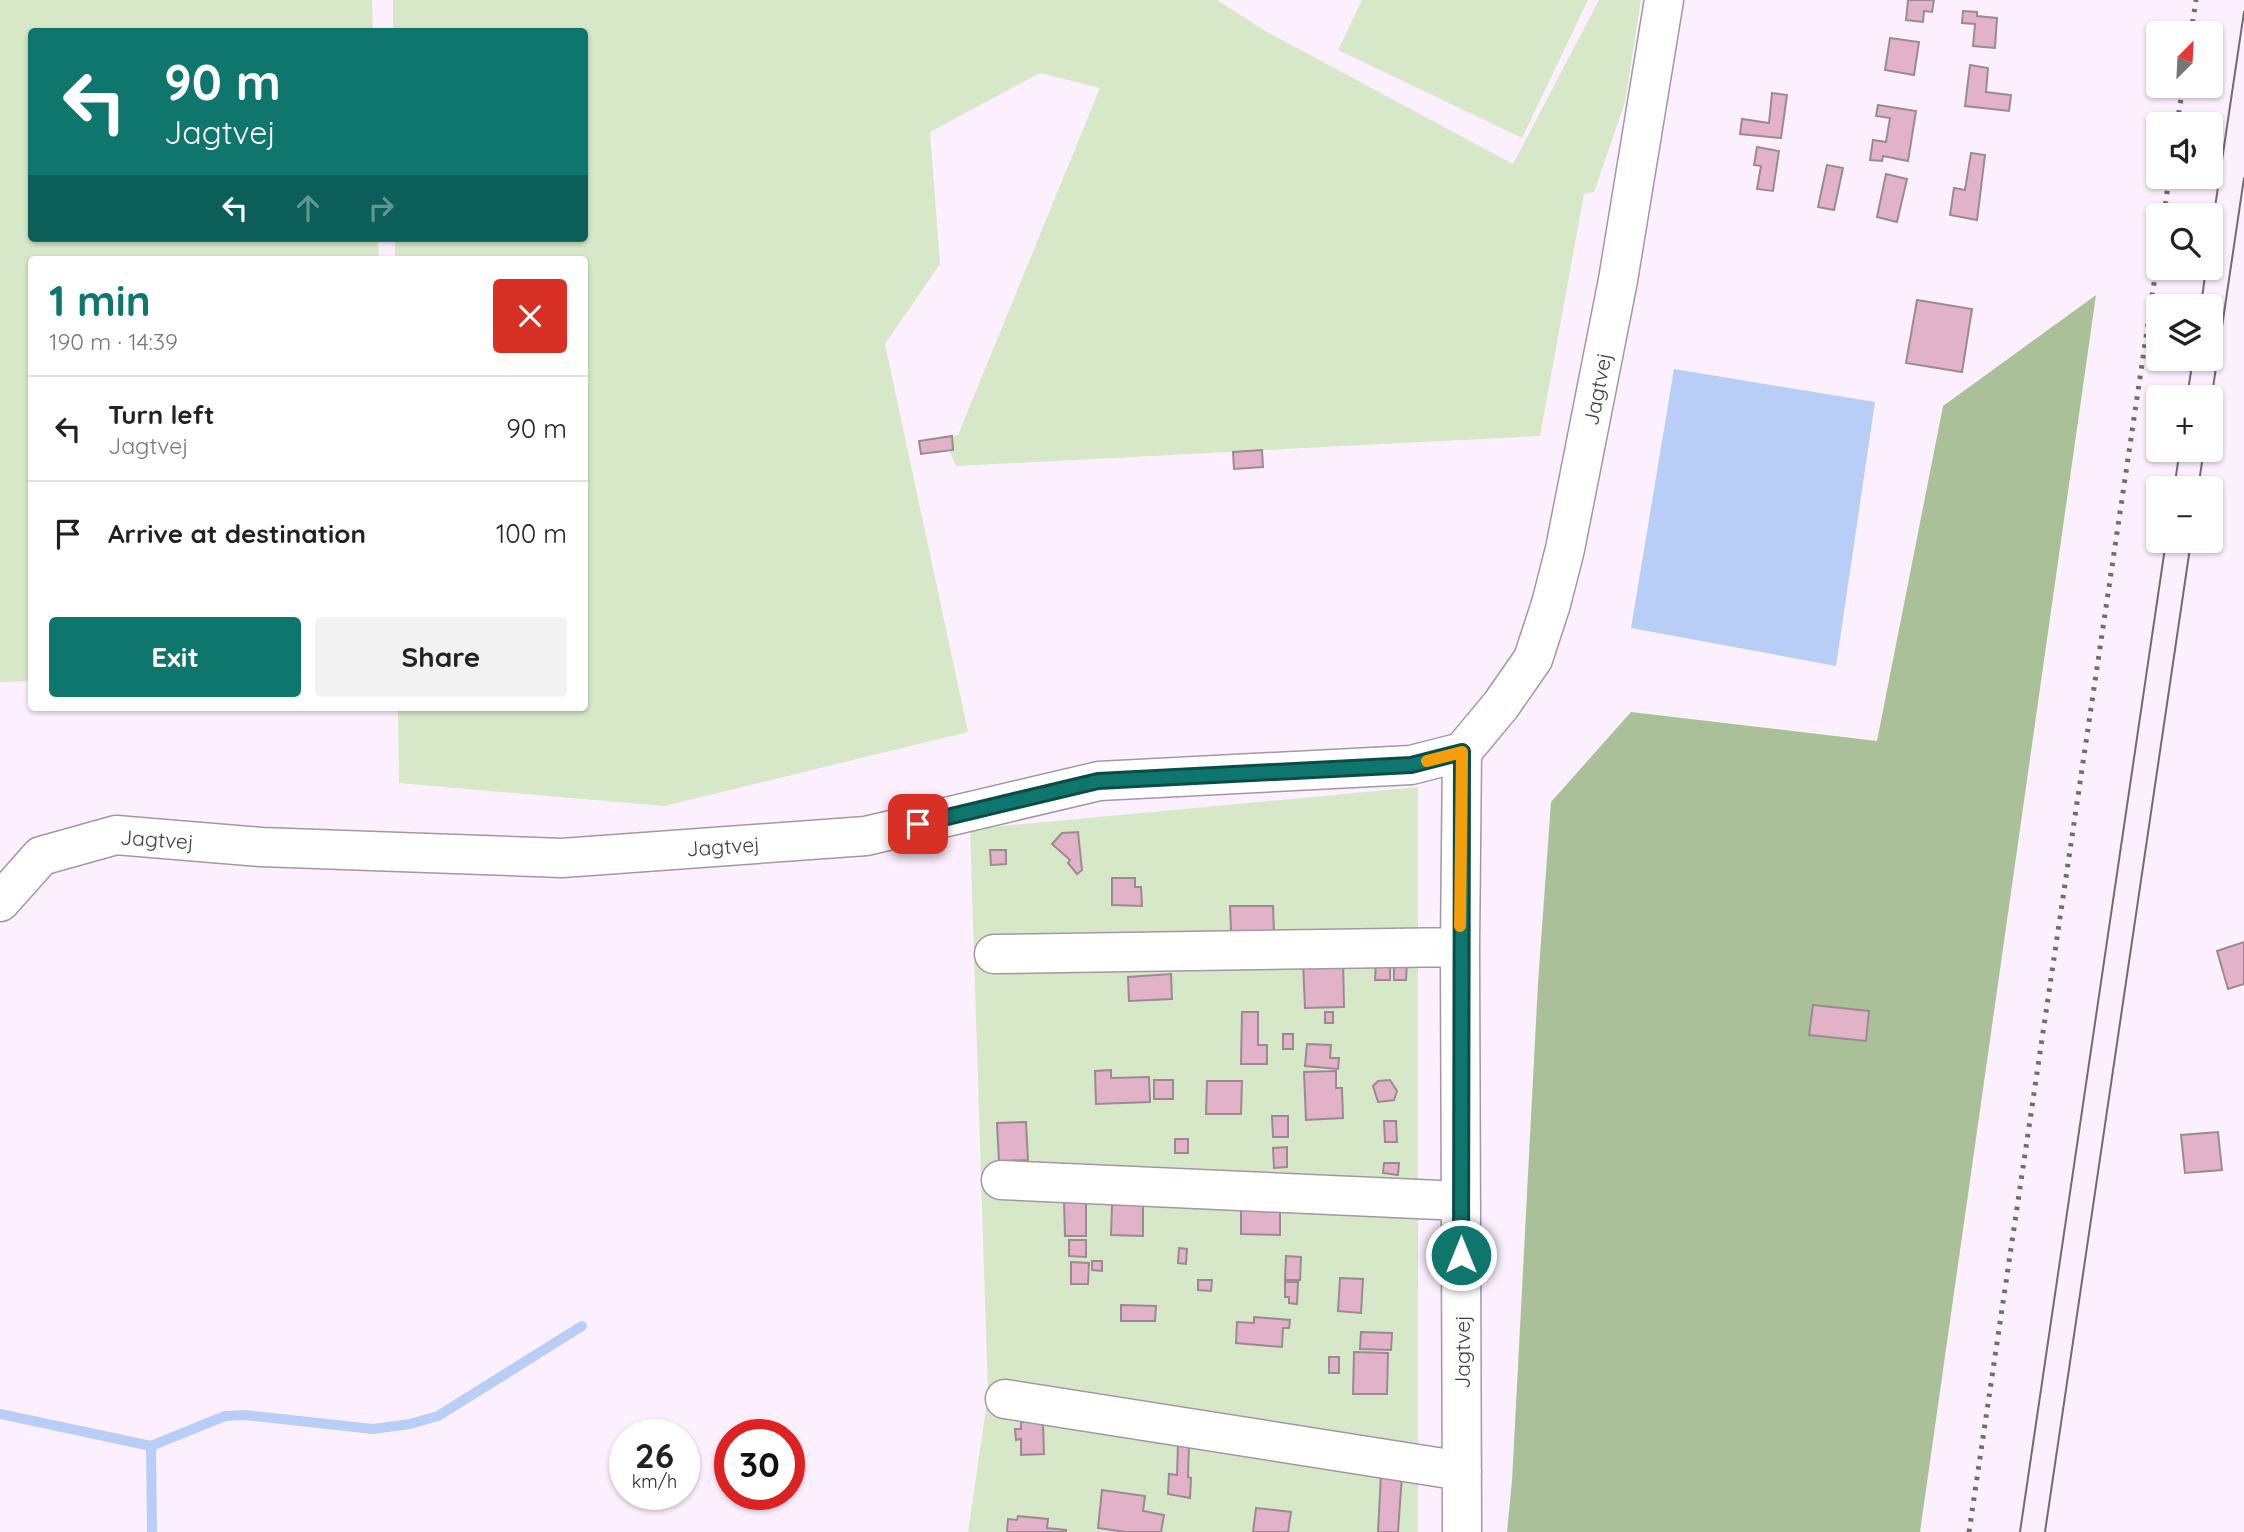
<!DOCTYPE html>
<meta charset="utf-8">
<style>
:root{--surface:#fff;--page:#f2f2f2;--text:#222;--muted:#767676;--line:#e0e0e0;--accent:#0f766e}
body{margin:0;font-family:Quicksand,sans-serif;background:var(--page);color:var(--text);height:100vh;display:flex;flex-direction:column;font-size:26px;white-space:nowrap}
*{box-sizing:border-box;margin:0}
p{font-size:23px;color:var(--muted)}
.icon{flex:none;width:38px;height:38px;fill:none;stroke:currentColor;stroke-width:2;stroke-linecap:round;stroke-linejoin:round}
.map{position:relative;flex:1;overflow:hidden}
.side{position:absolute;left:28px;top:256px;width:560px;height:455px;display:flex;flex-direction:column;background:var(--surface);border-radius:7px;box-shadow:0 2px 5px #0004}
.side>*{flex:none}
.hud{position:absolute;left:28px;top:28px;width:560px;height:214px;border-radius:7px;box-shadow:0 2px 5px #0004;background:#0f766e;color:#fff;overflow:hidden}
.needle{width:46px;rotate:24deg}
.buttons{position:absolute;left:2146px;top:21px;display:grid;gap:14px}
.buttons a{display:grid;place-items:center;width:77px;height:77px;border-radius:7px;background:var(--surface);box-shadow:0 2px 5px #0004;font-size:35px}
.speed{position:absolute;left:609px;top:1419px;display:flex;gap:14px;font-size:35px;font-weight:700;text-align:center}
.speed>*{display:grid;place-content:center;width:91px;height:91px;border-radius:50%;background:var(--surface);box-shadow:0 2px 5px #0004;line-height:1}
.speed small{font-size:18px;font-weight:400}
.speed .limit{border:10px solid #d22;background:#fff;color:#111}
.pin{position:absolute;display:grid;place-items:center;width:60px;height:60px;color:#fff;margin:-30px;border-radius:14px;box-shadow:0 4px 10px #0006}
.me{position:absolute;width:77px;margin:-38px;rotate:0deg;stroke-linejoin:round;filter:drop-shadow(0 0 5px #0008)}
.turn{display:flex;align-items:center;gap:24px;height:147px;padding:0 21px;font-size:32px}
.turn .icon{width:91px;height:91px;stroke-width:2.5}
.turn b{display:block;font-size:49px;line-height:60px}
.lanes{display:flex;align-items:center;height:66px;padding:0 21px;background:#0003;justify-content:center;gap:35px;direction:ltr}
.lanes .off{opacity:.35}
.round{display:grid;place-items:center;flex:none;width:74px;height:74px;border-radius:7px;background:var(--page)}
.headline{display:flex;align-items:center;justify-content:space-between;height:119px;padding:0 21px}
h1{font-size:42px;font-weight:700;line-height:52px;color:var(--accent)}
.primary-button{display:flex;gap:14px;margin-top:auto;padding:14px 21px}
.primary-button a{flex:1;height:80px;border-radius:7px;background:var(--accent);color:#fff;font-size:28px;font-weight:700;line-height:80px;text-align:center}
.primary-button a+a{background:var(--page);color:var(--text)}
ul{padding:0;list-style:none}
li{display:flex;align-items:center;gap:21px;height:105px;padding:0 21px;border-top:2px solid var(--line)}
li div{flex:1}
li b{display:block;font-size:26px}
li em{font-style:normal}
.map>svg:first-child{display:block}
.green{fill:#d6e8c8}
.forest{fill:#a9c098}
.water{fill:#b9cef7}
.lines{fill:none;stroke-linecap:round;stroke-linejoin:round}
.stream{stroke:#b9cef7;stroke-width:10}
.building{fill:#e2b3c8;stroke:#9c8a92;stroke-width:2}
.minor-casing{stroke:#a397a4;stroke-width:41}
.minor{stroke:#fff;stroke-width:38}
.tram{stroke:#726b72;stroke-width:2}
.rail{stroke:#726b72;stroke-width:5;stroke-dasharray:3.5 7;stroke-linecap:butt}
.route-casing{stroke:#0a4d48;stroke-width:18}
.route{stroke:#0f766e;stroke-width:12}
.slow{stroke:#f59e0b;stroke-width:12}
.labels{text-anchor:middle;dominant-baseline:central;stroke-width:5;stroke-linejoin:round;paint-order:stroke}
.street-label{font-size:21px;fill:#403b40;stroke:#fff}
</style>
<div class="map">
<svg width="2244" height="1532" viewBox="0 0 2244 1532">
<rect width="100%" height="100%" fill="#fdf0fe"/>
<!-- green -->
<path class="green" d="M0,0H372L373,31L32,32V238H378L379,259H32L31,681L0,682Z
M393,0H1217L1267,32L1513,164L1599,0H1641L1625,102L1594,192L1584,194L1540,436L956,466L949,450L953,449L952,436L958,435L1100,88L1040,73L930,132L940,264L885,344L968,732L664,806L399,783L398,707H584V259H395V238H584V32L393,31Z
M1362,0H1588L1522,138L1338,50Z
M1418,787V1532H968L988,1395L970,829Z"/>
<!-- forest -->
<path class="forest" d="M2096,295L1920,1532H1507L1512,1481L1538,983L1551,802L1631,712L1877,741L1943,406Z"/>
<!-- water -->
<path class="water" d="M1674,369L1875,402L1836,666L1631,628Z"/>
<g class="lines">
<!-- stream -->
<path class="stream" d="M0,1414L151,1446L152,1532
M151,1446L225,1416L244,1415L373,1429L410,1424L438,1416L582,1326"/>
</g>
<!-- building -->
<path class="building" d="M1908,0H1934L1932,12L1924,11L1923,22L1906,20Z
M1963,11L1977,12V16L1997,18L1995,48L1973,46L1975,24L1962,23Z
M1890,38L1919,42L1914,75L1885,70Z
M1970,65L1988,68L1986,92L2011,95L2009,111L1965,106Z
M1772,93L1787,95L1781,138L1740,134L1742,119L1769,123Z
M1878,105L1916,111L1908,161L1883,156L1882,161L1870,160L1873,140L1886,142L1890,118L1876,116Z
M1757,147L1779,151L1773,191L1757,189L1761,166L1754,165Z
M1971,153L1985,155L1977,220L1950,215L1954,188L1965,190Z
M1827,165L1843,168L1834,210L1818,207Z
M1886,174L1907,179L1897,222L1877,217Z
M1917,300L1972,309L1962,372L1906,363Z
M952,436L953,450L921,454L919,441Z
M1262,450L1263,467L1234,469L1233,452Z
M1078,832L1082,870L1077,874L1068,863L1070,860L1052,844L1062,833Z
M990,850H1006V864L991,865Z
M1112,878H1135V887H1141L1142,906L1112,905Z
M1230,906H1273L1274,931H1231Z
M2244,942V984L2228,989L2217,951Z
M1343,960L1344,1007L1305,1008L1303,961Z
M1394,961L1407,962L1406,980H1394Z
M1376,963H1390V980H1375Z
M1171,974L1172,999L1129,1001L1128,977Z
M1813,1005L1869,1011L1866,1041L1809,1035Z
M1242,1012H1258V1045H1267V1064H1241Z
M1325,1012H1333V1023H1325Z
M1283,1034H1293V1049H1283Z
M1307,1044L1331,1045L1330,1058H1339L1338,1069L1305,1066Z
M1111,1070V1078L1149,1077L1150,1102L1096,1104L1095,1071Z
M1336,1071V1088H1342L1343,1118L1306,1120L1304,1072Z
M1154,1080H1173V1099H1154Z
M1390,1080L1397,1091L1394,1100L1378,1102L1373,1086L1378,1081Z
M1207,1081H1242L1241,1114H1206Z
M1272,1116H1288V1137H1273Z
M1384,1121H1396L1397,1142H1385Z
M1026,1122L1028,1160L999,1161L997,1123Z
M2218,1132L2222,1170L2185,1173L2181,1135Z
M1175,1139H1188V1153H1175Z
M1287,1147V1167L1274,1168L1273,1148Z
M1384,1163H1399L1398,1175L1383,1173Z
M1064,1201H1086V1236H1065Z
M1112,1205H1143V1236L1111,1235Z
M1241,1208L1280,1209V1235L1241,1234Z
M1069,1240H1086V1257L1069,1256Z
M1179,1248L1187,1249L1186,1264L1178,1263Z
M1286,1256L1301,1257L1300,1280H1285Z
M1092,1261H1102V1271L1092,1270Z
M1071,1262L1089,1263L1088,1284H1071Z
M1340,1278L1363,1279L1361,1313L1338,1311Z
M1198,1280H1212L1211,1291L1198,1290Z
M1285,1282H1298L1297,1304L1289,1303V1297H1285Z
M1121,1305L1156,1306L1155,1321H1121Z
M1254,1317L1290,1320L1289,1328H1283L1282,1347L1236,1343L1237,1322L1254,1323Z
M1361,1332L1392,1333L1391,1350L1360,1349Z
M1354,1352L1388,1353L1387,1394H1353Z
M1329,1357H1339V1373H1329Z
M1021,1422H1043L1044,1454L1021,1455V1439L1016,1440L1015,1429H1021Z
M1178,1444L1189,1445L1188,1477L1191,1478L1190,1498L1168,1494L1169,1474L1177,1475Z
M1381,1474L1402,1475L1398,1532H1378Z
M1102,1490L1145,1496L1143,1511L1164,1515L1161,1532H1126L1098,1528Z
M1256,1508L1291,1512L1288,1532H1253Z
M1018,1516L1048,1519L1047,1528L1066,1530V1532H1007L1008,1519L1017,1520Z"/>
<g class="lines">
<!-- minor casing -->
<g class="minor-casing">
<path id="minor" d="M0,902L41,856L116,835L261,847L562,858L866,836L1099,781L1411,765L1462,752
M994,954L1460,947
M1001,1180L1461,1201
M1005,1399L1462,1471
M1462,1532L1460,947L1462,752L1501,705L1533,659L1551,604L1565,549L1618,280L1664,0"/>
</g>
<!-- minor -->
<use href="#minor" class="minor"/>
<!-- tram -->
<path class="tram" d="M2210,241L2244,12
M2201,306L2206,268
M2187,397L2193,359
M2210,408L2244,178
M2174,488L2180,450
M2198,488L2204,450
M2020,1532L2166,541
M2045,1532L2191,541"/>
<!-- rail -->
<path class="rail" d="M2191,33L2196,0
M2177,124L2183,86
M2164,215L2169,177
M1969,1532L2158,256"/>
</g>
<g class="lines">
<!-- route casing -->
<g class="route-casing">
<path id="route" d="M918,824L1098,781L1411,765L1462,752L1461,1255"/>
</g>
<!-- route -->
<use href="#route" class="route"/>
<!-- slow -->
<path class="slow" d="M1427,761L1462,752L1460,926"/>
</g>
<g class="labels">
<!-- street labels -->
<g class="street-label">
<text transform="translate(1597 389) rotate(-79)">Jagtvej</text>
<text transform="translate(157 839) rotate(4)">Jagtvej</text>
<text transform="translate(723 846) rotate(-4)">Jagtvej</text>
<text transform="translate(1462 1352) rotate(-90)">Jagtvej</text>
</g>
</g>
</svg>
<div class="buttons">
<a><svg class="needle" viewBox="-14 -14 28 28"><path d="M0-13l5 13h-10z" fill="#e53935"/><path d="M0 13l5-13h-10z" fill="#767676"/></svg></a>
<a><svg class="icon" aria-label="sound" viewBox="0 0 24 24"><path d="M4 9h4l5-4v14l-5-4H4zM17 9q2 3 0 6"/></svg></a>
<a><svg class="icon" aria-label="search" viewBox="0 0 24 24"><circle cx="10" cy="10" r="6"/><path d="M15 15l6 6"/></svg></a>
<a><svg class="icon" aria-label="layers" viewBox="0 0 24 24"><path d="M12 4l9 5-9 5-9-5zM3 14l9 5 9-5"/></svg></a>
<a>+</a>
<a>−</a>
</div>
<div class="speed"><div>26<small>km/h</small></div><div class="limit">30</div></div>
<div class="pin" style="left:918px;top:824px;background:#d93025"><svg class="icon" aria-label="arrive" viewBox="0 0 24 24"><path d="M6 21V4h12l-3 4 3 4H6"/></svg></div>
<svg class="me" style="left:1461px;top:1255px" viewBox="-20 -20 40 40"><circle r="17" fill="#0f766e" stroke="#fff" stroke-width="3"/><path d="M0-11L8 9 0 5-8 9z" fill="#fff"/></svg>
<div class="hud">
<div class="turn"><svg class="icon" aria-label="left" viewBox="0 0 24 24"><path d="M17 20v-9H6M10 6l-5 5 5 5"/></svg><div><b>90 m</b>Jagtvej</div></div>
<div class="lanes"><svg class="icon" aria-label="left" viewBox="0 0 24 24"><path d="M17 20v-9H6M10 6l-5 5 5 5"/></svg><svg class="icon off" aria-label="ahead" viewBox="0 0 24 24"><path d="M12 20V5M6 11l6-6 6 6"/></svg><svg class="icon off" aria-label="right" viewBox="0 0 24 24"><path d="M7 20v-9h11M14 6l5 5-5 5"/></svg></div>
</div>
<section class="side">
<div class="headline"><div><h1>1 min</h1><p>190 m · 14:39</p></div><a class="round" style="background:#d93025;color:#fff"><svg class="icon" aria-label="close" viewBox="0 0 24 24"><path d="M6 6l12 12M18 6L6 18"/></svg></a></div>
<ul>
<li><svg class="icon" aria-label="left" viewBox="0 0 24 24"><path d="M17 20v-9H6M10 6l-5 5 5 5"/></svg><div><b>Turn left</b><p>Jagtvej</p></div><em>90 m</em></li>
<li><svg class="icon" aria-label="arrive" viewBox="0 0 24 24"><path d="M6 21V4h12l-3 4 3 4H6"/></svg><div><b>Arrive at destination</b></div><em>100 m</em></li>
</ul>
<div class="primary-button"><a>Exit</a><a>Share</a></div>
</section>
</div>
